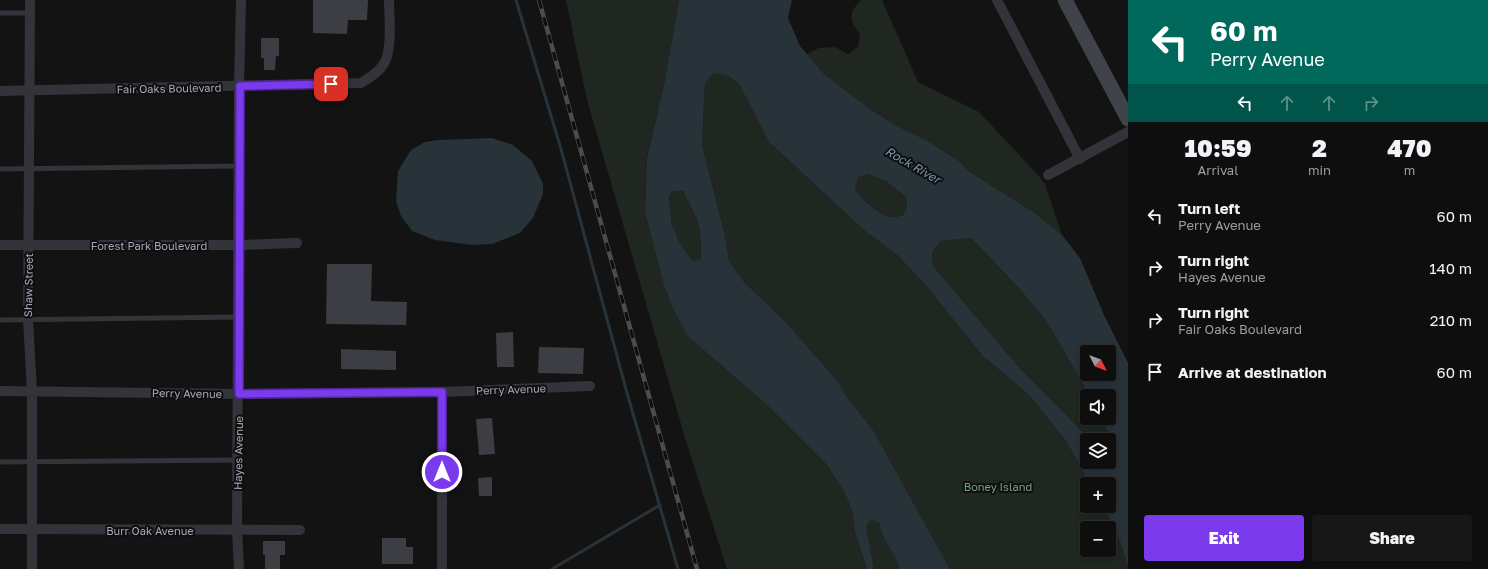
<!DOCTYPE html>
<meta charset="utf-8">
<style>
:root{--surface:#0e0e0f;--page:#171718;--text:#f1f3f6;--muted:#9b9c9e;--line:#2e2e2f;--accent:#7c3aed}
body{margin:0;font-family:"Golos Text",sans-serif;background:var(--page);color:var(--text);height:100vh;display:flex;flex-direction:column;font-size:15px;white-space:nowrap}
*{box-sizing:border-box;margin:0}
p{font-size:13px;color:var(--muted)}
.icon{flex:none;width:22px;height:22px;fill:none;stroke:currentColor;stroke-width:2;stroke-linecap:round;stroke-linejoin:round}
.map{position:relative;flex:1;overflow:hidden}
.drawer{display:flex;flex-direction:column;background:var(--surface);width:360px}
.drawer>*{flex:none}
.guide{background:#00695c;color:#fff;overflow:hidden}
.needle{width:26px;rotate:132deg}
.tools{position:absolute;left:1080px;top:345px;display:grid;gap:8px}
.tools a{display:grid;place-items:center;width:36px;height:36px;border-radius:4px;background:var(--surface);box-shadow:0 2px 6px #0003,0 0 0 1px var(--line);font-size:20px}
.pin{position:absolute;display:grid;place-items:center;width:34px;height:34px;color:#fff;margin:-17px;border-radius:8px;box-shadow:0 2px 6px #0006}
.me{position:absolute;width:44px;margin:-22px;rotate:0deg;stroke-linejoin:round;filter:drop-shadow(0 0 3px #0008)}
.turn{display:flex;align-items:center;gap:14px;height:84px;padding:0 16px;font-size:18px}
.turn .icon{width:52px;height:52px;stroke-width:2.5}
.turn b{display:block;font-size:28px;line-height:34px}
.lanes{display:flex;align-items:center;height:38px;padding:0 16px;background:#0003;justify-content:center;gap:20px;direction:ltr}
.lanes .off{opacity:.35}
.eta{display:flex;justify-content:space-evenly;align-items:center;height:68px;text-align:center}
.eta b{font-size:24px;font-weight:800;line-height:28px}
.button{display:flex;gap:8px;margin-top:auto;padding:8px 16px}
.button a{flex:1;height:46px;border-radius:4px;background:var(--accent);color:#fff;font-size:16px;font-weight:800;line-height:46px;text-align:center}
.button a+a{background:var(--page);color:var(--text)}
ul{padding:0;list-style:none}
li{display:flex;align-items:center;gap:12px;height:52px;padding:0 16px}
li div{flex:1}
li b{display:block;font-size:15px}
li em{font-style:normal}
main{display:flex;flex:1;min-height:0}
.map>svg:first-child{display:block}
.green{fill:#1f2720;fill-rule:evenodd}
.water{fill:#283239;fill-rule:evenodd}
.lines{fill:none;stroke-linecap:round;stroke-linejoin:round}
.stream{stroke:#283239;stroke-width:3}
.building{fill:#3d3e44}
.lane{stroke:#33343a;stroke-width:5}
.street{stroke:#33343a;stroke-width:10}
.secondary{stroke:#41434a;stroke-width:15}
.rail-casing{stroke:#4a4c53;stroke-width:4.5}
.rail{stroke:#0e0e0f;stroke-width:3;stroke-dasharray:9;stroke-linecap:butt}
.route-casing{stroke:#51269a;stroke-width:10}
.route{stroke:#7c3aed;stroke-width:7}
.labels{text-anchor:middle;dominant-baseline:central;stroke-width:4;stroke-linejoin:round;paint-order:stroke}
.street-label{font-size:11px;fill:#a3a9b6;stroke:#0e0e0f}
.park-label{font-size:11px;fill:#79a27b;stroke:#0e0e0f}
.water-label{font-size:12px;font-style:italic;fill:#7898b3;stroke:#0e0e0f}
</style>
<main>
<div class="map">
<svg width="1128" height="569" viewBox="0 0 1128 569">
<rect width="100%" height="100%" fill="#131314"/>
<!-- green -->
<path class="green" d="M566,0H679L664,85L647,158L645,211L766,404L827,465L845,493L852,511L855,532L867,569H727L685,438L587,100Z
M861,0H882L918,82L979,112L1037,174L1045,184L1062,235L1035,213L970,172L959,161L928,141L895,125L873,111L824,74L807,54L819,48L835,47L848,54L858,47L860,34C849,19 848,14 861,0Z
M714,73L728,76L739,84L769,142L865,231L897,255L923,282L982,355L1030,396L1066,441L1090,484H1087V506H1103C1114,525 1126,547 1128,569H950L873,430L847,397L839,383L786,322L744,282L729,261L725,235L702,145L705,83ZM1087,528H1109V550H1087Z
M867,174L886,181L906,197L907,207L903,215C899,216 894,218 890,217C879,215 862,199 855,190L858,178Z
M672,191H683L697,219L701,238V260L692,261L678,240L676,232L672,225L669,197Z
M971,238L1019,288L1047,322L1090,396H1087V418H1103L1105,427L1109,432L1111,449L1109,450V440H1091L1017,365L933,266L932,252L941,241Z
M872,519L879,523L883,536L899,565V569H874L866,526Z"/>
<!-- water -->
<path class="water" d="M679,0H792L788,18L800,46L824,74L873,111L895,125L928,141L959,161L970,172L1035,213L1062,235L1080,258L1104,315L1128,363V567C1123,545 1114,526 1103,506H1109V484H1090L1066,441L1030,396L982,355L923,282L897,255L865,231L769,142L739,84L728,76L714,73L705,83L702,145L725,235L729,261L744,282L786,322L839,383L847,397L873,430L950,569H899V565L883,536L879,523L872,519L866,526L874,569H867L855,532L852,511L845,493L827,465L766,404L688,336L673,308L664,285L645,211L647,158L664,85ZM867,174L886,181L906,197L907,207L903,215C899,216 894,218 890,217C879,215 862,199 855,190L858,178ZM672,191H683L697,219L701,238V260L692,261L678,240L676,232L672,225L669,197ZM971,238L1019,288L1047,322L1090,396H1109V418H1103L1105,427L1109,432L1111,449L1109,450V462H1087V440H1091L1017,365L933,266L932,252L941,241ZM1087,352H1109V374H1087Z
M492,138L513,145L532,161L543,184V194L533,218L520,233L492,244L472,245L435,240L412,231L401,216L396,201L398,171L411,150L425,142L438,140Z"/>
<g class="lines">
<!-- stream -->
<path class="stream" d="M516,0L561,149L627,393L678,569
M552,569L660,505"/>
</g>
<!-- building -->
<path class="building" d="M313,0H368L367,20H348L347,34L313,33Z
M261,38H279V56H276L275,70H264V58H261Z
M327,264H372L371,301L407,302L406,325L326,324Z
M513,332L514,367H497L496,333Z
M539,347L584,348L583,374L538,373Z
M341,349L396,351V370L341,369Z
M492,418L495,454L479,455L476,419Z
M492,477V496H479L478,478Z
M382,538H406V547H413V564H382Z
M263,541H285V555H280V569H265V555H263Z"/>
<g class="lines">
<!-- lane -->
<path class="lane" d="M0,13H30
M0,169L239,166
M0,320L239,317
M0,462L238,460"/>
<!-- street -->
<path class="street" d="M30,0L28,320L32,391V569
M997,0L1080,159
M0,91L361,83C369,78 378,73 383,65C393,52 389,16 389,0
M1048,175L1128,132
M0,245H239L297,243
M0,391L239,394L442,392L590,386
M442,392V569
M0,529L300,530
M239,569L237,530L239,86L241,0"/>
<!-- secondary -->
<path class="secondary" d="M1065,0L1128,119"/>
<!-- rail casing -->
<g class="rail-casing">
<path id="rail" d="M539,0L697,569"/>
</g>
<!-- rail -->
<use href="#rail" class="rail"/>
</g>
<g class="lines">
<!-- route casing -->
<g class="route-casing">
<path id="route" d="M331,84L240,86L239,394L442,392V472"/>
</g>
<!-- route -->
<use href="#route" class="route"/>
</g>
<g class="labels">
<!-- street labels -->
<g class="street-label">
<text transform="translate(169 88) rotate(-1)">Fair Oaks Boulevard</text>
<text x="149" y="245">Forest Park Boulevard</text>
<text transform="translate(28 285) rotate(-89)">Shaw Street</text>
<text transform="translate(511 389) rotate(-2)">Perry Avenue</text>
<text transform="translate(187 393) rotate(1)">Perry Avenue</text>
<text transform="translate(238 453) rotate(-89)">Hayes Avenue</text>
<text x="150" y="530">Burr Oak Avenue</text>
</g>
<!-- park labels -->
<g class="park-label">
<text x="998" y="486">Boney Island</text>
</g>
<!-- water labels -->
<g class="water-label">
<text transform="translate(913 165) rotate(30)">Rock River</text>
</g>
</g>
</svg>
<div class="tools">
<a><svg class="needle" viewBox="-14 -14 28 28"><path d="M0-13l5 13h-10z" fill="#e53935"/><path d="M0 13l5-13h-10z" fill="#9b9c9e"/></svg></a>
<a><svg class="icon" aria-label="sound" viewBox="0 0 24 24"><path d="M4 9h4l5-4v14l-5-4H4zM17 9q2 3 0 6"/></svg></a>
<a><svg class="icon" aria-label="layers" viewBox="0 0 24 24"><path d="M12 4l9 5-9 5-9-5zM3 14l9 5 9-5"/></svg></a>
<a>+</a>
<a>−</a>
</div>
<div class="pin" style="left:331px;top:84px;background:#d93025"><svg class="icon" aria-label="arrive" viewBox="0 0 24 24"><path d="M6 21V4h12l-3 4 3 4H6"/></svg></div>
<svg class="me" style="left:442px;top:472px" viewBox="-20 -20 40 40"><circle r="17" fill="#7c3aed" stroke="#fff" stroke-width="3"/><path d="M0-11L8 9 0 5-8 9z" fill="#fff"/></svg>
</div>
<section class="drawer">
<div class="guide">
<div class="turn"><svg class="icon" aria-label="left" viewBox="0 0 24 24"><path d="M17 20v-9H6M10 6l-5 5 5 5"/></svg><div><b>60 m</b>Perry Avenue</div></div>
<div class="lanes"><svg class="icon" aria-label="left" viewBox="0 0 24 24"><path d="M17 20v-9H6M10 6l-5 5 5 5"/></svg><svg class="icon off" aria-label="ahead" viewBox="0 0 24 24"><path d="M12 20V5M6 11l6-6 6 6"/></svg><svg class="icon off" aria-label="ahead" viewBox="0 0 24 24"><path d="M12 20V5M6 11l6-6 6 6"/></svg><svg class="icon off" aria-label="right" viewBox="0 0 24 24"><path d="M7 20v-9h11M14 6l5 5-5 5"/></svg></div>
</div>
<div class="eta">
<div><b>10:59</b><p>Arrival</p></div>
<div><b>2</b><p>min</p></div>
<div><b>470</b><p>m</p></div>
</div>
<ul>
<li><svg class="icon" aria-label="left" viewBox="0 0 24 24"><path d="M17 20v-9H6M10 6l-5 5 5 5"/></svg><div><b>Turn left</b><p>Perry Avenue</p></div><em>60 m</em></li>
<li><svg class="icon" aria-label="right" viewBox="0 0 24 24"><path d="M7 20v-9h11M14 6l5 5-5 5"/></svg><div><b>Turn right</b><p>Hayes Avenue</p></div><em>140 m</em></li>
<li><svg class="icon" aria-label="right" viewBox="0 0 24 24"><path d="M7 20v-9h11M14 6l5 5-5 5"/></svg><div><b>Turn right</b><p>Fair Oaks Boulevard</p></div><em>210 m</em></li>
<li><svg class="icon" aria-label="arrive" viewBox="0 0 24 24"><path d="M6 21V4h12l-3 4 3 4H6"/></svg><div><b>Arrive at destination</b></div><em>60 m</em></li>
</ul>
<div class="button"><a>Exit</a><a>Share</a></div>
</section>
</main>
